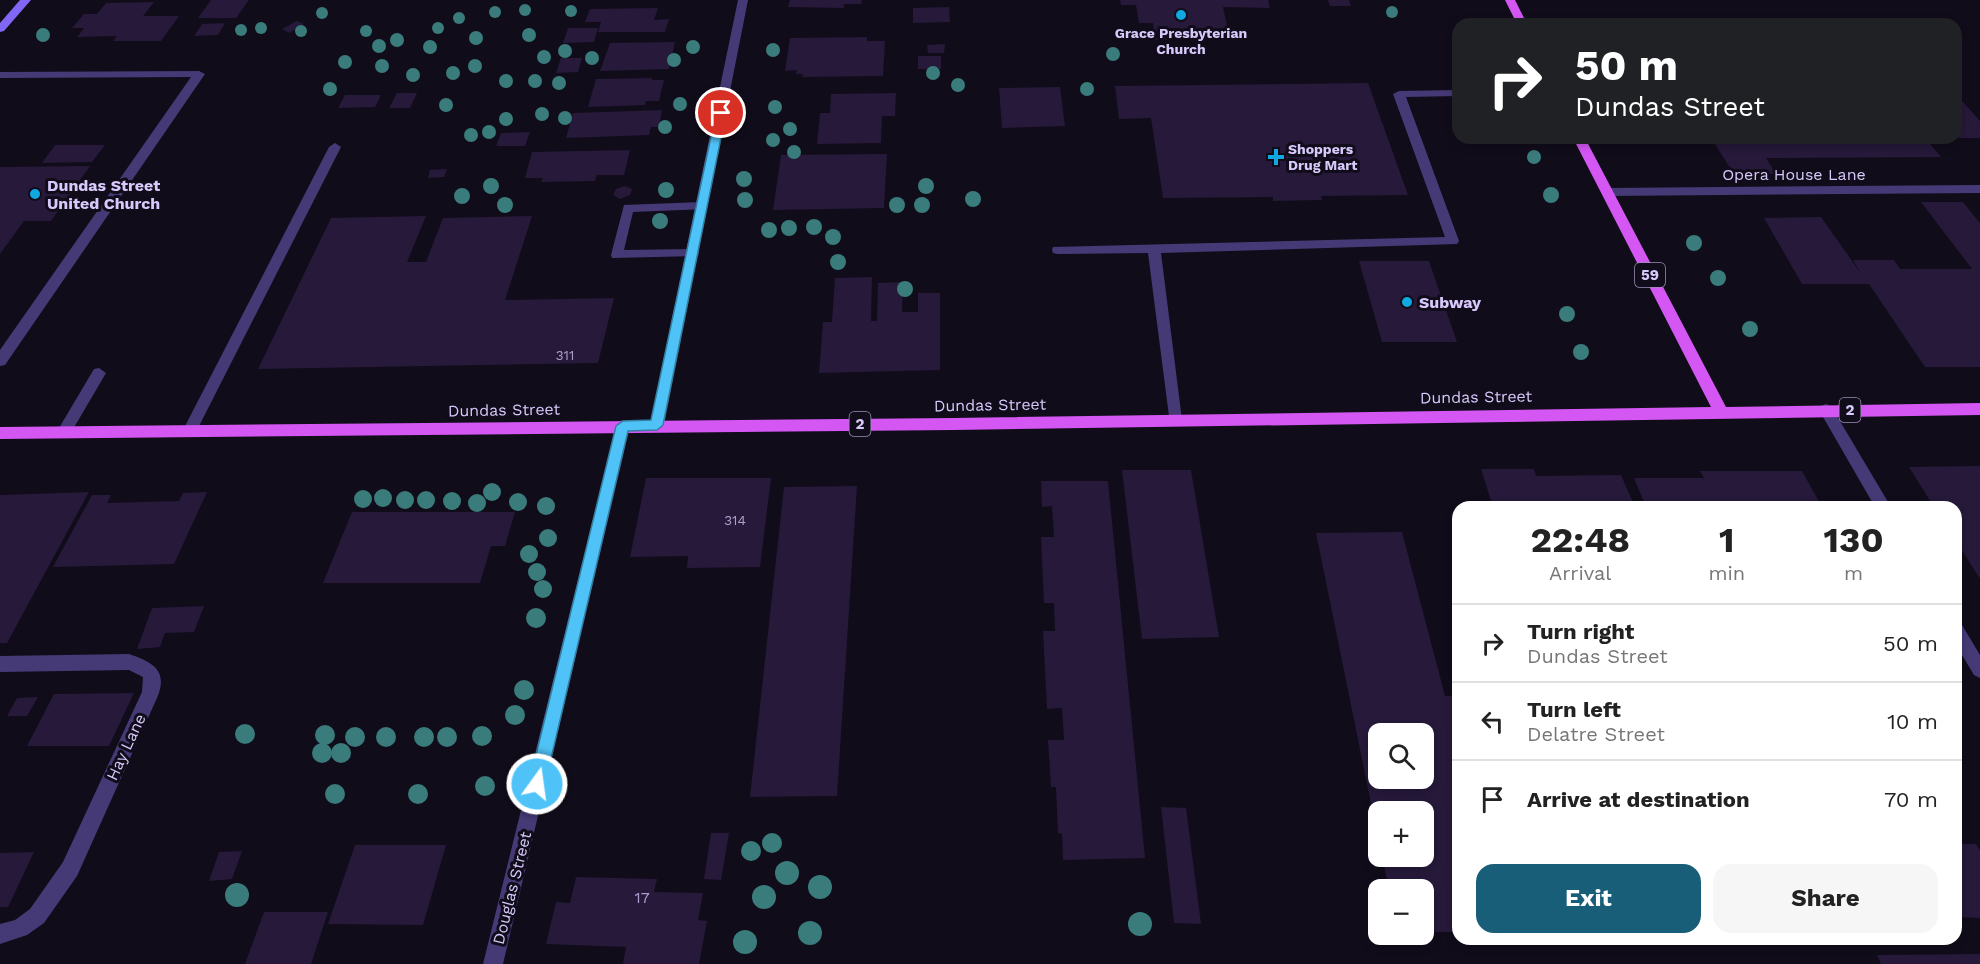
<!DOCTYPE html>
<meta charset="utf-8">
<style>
:root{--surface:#fff;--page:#f6f6f6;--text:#222;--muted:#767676;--line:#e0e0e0;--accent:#195e78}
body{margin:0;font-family:"Work Sans",sans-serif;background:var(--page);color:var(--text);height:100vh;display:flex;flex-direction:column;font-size:22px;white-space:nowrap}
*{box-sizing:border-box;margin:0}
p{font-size:20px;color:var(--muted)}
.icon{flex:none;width:33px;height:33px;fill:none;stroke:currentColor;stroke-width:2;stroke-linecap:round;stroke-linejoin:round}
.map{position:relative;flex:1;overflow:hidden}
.drawer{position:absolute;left:1452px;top:501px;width:510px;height:444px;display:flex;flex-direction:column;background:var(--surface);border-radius:18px;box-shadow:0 3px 9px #0003}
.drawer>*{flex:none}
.top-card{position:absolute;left:1452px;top:18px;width:510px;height:126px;border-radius:18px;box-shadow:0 3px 9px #0003;background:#202124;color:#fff;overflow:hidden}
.controls{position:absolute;left:1368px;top:723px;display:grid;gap:12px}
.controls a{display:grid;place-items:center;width:66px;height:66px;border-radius:12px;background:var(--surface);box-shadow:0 3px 9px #0003;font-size:30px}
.pin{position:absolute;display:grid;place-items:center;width:51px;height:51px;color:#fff;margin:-26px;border:3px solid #fff;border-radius:50%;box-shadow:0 2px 6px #0007}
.me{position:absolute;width:66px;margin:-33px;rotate:14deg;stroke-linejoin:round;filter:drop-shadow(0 0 4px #0008)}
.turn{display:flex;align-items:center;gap:21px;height:126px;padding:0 24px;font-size:27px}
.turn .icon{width:78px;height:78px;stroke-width:2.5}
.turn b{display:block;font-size:42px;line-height:51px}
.eta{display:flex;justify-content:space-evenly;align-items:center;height:102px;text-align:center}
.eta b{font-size:36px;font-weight:700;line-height:42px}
.primary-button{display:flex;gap:12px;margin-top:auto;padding:12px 24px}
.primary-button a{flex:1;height:69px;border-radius:18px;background:var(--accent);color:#fff;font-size:24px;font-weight:700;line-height:69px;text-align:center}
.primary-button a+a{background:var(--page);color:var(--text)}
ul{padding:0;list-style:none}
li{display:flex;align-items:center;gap:18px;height:78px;padding:0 24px;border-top:2px solid var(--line)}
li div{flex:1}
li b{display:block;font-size:22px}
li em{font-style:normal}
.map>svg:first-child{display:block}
.building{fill:#26193a;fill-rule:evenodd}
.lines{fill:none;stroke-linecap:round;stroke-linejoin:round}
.service{fill:#463a76;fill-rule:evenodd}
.minor{fill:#463a76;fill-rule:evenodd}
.secondary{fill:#8266f5;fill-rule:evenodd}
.primary{fill:#d457f4;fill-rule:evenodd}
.tree{fill:#3a7b7b}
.route{fill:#4fc3f7;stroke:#337fa1;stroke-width:1.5}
.poi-dot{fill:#0fa8e1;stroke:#110c1a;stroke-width:2}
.labels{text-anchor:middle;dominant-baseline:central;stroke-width:6;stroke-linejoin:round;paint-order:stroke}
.far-poi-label{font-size:14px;font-weight:bold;fill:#d7c9fb;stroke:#110c1a}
.number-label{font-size:14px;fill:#ab9dcb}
.shield{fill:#110c1a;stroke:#9c90b8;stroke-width:1.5}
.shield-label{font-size:15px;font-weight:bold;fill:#d7c9fb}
.street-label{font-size:16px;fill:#d7c9fb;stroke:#110c1a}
.poi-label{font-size:16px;font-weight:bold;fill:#d7c9fb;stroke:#110c1a;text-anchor:start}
.near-number-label{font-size:16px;fill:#ab9dcb}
</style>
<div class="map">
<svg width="1980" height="964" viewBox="0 0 1980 964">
<rect width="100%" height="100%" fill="#110c1a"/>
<!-- building -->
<path class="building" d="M211,0H249L236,18H198Z
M790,0H862L861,4H844V8L788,7Z
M1120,0H1268L1270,8L1223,7L1230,40H1155L1153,23H1139L1136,5H1121Z
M1328,0H1349L1351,6H1330Z
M154,2L143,16H179L161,41H113L117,36L77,37L84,28H72L84,14H97L106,3Z
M949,7L950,22L913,23V8Z
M658,8L654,20L669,19L665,32H598L601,22H585L590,9Z
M297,21L304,24L289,33L282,29Z
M225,23L218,35L194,36L202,24Z
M568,28H598L594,42L563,43Z
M867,37V41H885L883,76L802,77L803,74H796L797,70L785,71L790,38Z
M675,42L669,69L600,71L610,43Z
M945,44L944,53H928L927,45Z
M918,56H941V69H918Z
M561,58H582L578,72L556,73Z
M652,78V80H664L659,101H646L645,105L588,107L596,79Z
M1368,83L1408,195L1321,196L1322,200L1273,201V197L1163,198L1151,118L1119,119L1115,86Z
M1060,87L1065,126L1002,128L999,88Z
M397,93H417L410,108H389Z
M896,93L895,116H882L881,143L817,144L820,113H830L831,94Z
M345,95H381L375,107L338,108Z
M1956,102H1963L1980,121V138H1956Z
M662,110L659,127H651L649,135L566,138L573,113Z
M530,132L525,146H496L501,133Z
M1711,138H1925L1941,157L1766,158L1776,174H1734Z
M55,145H105L92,162L42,163Z
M630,150L624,175H597L595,181L541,182L543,178H525L532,152Z
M887,154L884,208L773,210L781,155Z
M90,166L51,221H24L0,254V167Z
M447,169L444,177L428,178L430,170Z
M625,186L632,189L630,195L620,199L613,195L616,189Z
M1921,202H1963L1980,223V367H1925L1869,284H1802L1764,218L1821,217L1862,275L1853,260H1894L1900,269H1972Z
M426,216L407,262H426L443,218L532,216L505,300L614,298L598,363L258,369L331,218Z
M1359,261H1429L1457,342H1382Z
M872,277L871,321H877L878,283L903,282L902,312H918V293H940V370L819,373L823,322H832L835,278Z
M1980,466V579L1956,541V507H1934L1909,467Z
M1481,469H1534L1536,476L1621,475L1635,507H1493Z
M1122,470H1191L1219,637L1142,639Z
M1700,471H1802L1822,507H1646L1634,478H1704Z
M646,478H771L760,567L687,568L688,556L630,557Z
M1041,481H1108L1145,858L1063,860L1062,834L1058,833L1056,787H1051L1048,740H1064L1062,708L1047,709L1043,631H1055L1054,603H1044L1041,537H1054L1052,506L1042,507Z
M857,486L837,796L750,797L784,487Z
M89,492L7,643H0V495Z
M207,492L174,564L53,567L92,495H111L107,503L179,501L183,493Z
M352,512H515L505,546H491L480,583H323Z
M1402,532L1445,696H1458V932H1424V890H1389L1382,856H1424V812H1378L1377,833L1316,533ZM1378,734H1424V778H1378Z
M204,606L194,632L165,633L160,647L137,649L152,608Z
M134,693L109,746H27L54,694Z
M38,697L27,716H7L17,698Z
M1161,807L1186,808L1201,924L1174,923Z
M711,833H729L721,880L704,879Z
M1956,844H1976L1980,851V918L1956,917Z
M355,845H446L423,925L328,924Z
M242,851L232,879L209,881L219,852Z
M34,852L8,907H0V853Z
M576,877L657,879L654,892L703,893L698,920L707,921L699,964H623L626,947L546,944L556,902L570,903Z
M264,912H328L311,964H245Z
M1980,954V964H1881L1877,955Z"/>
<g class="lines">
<!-- service -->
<path class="service" d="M199,71L205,74L5,365L0,366V350L191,77L0,78V72Z
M1458,90V96L1406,97L1459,241L1457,244L1161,253L1182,420L1180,424H1170L1148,253L1058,254L1053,253L1052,250L1053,247L1445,237L1393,94L1399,91Z
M335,143L341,147L197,430L195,434H185L183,430L329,147Z
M1980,185V193L1607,196L1601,192L1607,188Z
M702,202L706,203L708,206L706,209L633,212L624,250L693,249L699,253L698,256L612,258L611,255L624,205Z
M99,368L106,373L69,436H59L57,432L59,428L94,369Z"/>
<!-- minor -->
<path class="minor" d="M738,0H748L664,425L662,429H652L650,425Z
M1826,404L1831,406L1891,507H1875L1819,410L1821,406Z
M623,420L628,422L630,426L503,964H483L616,426L618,422Z
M1956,623L1962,625L1980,655V678L1974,675L1956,645Z
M129,654C152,662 169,670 157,698L77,876L44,923L27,935L0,944V924L15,920L30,909L63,862L142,692L143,677L129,670L0,672V656Z"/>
<!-- secondary -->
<path class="secondary" d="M20,0H31L4,31L0,32V23Z"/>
<!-- primary -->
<path class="primary" d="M1505,0H1515L1527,24H1517Z
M1573,138H1585L1726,407L1980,403V415L954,430L0,439V427L954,418L1711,407Z"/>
</g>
<!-- trees -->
<g class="tree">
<circle cx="525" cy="10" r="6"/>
<circle cx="571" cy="11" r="6"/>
<circle cx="495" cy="12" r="6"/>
<circle cx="1392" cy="12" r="6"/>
<circle cx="322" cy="13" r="6"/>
<circle cx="459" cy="18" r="6"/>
<circle cx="261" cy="28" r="6"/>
<circle cx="438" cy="28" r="6"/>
<circle cx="241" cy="30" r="6"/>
<circle cx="301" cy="31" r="6"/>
<circle cx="366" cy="31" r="6"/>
<circle cx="43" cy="35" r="7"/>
<circle cx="529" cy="35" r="7"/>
<circle cx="476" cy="38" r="7"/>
<circle cx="397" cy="40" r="7"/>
<circle cx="379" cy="46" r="7"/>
<circle cx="430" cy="47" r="7"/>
<circle cx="693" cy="47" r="7"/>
<circle cx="773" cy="50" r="7"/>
<circle cx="565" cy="51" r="7"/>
<circle cx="1113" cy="54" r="7"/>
<circle cx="544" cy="57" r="7"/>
<circle cx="592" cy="58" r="7"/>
<circle cx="674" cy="60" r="7"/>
<circle cx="345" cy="62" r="7"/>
<circle cx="382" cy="66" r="7"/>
<circle cx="475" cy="66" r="7"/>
<circle cx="453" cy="73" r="7"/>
<circle cx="933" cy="73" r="7"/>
<circle cx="413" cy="75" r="7"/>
<circle cx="506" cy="81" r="7"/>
<circle cx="535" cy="81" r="7"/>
<circle cx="559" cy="83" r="7"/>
<circle cx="958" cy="85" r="7"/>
<circle cx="330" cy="89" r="7"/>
<circle cx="1087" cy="89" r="7"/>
<circle cx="680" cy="104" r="7"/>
<circle cx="446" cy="105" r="7"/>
<circle cx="775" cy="107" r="7"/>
<circle cx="542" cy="114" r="7"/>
<circle cx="565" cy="118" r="7"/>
<circle cx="506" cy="119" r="7"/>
<circle cx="665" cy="127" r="7"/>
<circle cx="790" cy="129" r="7"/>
<circle cx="489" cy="132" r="7"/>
<circle cx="471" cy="135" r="7"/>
<circle cx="773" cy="140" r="7"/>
<circle cx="794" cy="152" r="7"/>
<circle cx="1534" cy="157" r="7"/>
<circle cx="744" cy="179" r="8"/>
<circle cx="491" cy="186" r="8"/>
<circle cx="926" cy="186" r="8"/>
<circle cx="666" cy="190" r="8"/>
<circle cx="1551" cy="195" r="8"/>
<circle cx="462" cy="196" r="8"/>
<circle cx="973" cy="199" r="8"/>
<circle cx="745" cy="200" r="8"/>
<circle cx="505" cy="205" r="8"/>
<circle cx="897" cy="205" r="8"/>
<circle cx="922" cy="205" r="8"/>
<circle cx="660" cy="221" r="8"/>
<circle cx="814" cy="227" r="8"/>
<circle cx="789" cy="228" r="8"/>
<circle cx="769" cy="230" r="8"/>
<circle cx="833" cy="237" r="8"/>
<circle cx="1694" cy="243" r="8"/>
<circle cx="838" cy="262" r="8"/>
<circle cx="1718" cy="278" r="8"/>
<circle cx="905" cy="289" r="8"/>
<circle cx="1567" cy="314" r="8"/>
<circle cx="1750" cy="329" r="8"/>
<circle cx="1581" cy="352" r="8"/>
<circle cx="492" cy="492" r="9"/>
<circle cx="383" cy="498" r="9"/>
<circle cx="363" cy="499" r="9"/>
<circle cx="405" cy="500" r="9"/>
<circle cx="426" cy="500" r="9"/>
<circle cx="452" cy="501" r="9"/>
<circle cx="518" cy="502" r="9"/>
<circle cx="477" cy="503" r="9"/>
<circle cx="546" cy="506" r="9"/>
<circle cx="548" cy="538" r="9"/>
<circle cx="529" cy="554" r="9"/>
<circle cx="537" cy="572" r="9"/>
<circle cx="543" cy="589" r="9"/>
<circle cx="536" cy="618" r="10"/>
<circle cx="524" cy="690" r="10"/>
<circle cx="515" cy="715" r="10"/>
<circle cx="245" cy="734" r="10"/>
<circle cx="325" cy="735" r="10"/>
<circle cx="482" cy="736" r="10"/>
<circle cx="355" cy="737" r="10"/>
<circle cx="386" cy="737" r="10"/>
<circle cx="424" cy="737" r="10"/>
<circle cx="447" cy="737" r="10"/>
<circle cx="322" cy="753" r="10"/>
<circle cx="341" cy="753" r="10"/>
<circle cx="485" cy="786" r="10"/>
<circle cx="335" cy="794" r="10"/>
<circle cx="418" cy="794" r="10"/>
<circle cx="772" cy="843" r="10"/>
<circle cx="751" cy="851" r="10"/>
<circle cx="787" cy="873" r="12"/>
<circle cx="820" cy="887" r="12"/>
<circle cx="237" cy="895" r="12"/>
<circle cx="764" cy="897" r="12"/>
<circle cx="1140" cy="924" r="12"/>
<circle cx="810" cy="933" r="12"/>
<circle cx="745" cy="942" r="12"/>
</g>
<!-- route -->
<path class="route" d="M721,110L726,113L663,425L657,430L628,431L545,784L543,790L537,792L531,790L529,784L616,426L623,421L651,420L716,113Z"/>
<!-- markers -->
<g class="poi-dot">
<circle cx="1181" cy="15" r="6"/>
<path d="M1273 148h6v6h6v6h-6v6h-6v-6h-6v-6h6z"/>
<circle cx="35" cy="194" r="6"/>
<circle cx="1407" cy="302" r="6"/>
</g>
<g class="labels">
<!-- far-poi labels -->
<g class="far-poi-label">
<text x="1181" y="33">Grace Presbyterian<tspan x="1181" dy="16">Church</tspan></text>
<text x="1288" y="149" text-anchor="start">Shoppers<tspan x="1288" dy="16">Drug Mart</tspan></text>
</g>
<!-- number labels -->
<g class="number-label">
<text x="565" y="355">311</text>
<text x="735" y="520">314</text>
</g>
<!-- shield labels -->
<g class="shield">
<rect x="1635" y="263" width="30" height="24" rx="4.5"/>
<rect x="1839.5" y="398" width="21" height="24" rx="4.5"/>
<rect x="849.5" y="412" width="21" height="24" rx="4.5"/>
</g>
<g class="shield-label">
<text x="1650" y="275">59</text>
<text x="1850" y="410">2</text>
<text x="860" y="424">2</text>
</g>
<!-- street labels -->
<g class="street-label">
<text x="1794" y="174">Opera House Lane</text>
<text transform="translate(1476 397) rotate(-1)">Dundas Street</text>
<text transform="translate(990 405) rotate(-1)">Dundas Street</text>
<text transform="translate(504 410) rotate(-1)">Dundas Street</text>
<text transform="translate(126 747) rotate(-65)">Hay Lane</text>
<text transform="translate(512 888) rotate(-76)">Douglas Street</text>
</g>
<!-- poi labels -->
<g class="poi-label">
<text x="47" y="185">Dundas Street<tspan x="47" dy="18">United Church</tspan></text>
<text x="1419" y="302">Subway</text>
</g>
<!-- near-number labels -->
<g class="near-number-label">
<text x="642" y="897">17</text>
</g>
</g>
</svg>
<div class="controls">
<a><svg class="icon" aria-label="search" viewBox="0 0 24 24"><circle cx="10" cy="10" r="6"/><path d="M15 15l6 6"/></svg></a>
<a>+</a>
<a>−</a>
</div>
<div class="pin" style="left:721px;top:113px;background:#d93025"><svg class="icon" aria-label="arrive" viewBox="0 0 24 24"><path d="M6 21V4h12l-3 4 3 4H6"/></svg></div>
<svg class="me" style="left:537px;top:784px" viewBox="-20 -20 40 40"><circle r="17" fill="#4fc3f7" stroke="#fff" stroke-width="3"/><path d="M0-11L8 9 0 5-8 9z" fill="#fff"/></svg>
<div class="top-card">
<div class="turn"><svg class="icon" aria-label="right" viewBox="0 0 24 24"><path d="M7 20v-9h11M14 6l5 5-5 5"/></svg><div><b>50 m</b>Dundas Street</div></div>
</div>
<section class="drawer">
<div class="eta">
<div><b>22:48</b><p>Arrival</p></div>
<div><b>1</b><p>min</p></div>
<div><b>130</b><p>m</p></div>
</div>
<ul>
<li><svg class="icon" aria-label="right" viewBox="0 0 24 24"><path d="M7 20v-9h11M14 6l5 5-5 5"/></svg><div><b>Turn right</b><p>Dundas Street</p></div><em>50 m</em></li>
<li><svg class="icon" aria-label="left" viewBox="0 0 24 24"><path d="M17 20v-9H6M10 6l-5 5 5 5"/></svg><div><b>Turn left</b><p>Delatre Street</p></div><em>10 m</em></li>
<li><svg class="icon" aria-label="arrive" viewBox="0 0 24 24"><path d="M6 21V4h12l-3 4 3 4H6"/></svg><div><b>Arrive at destination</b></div><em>70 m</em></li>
</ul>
<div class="primary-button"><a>Exit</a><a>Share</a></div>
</section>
</div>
